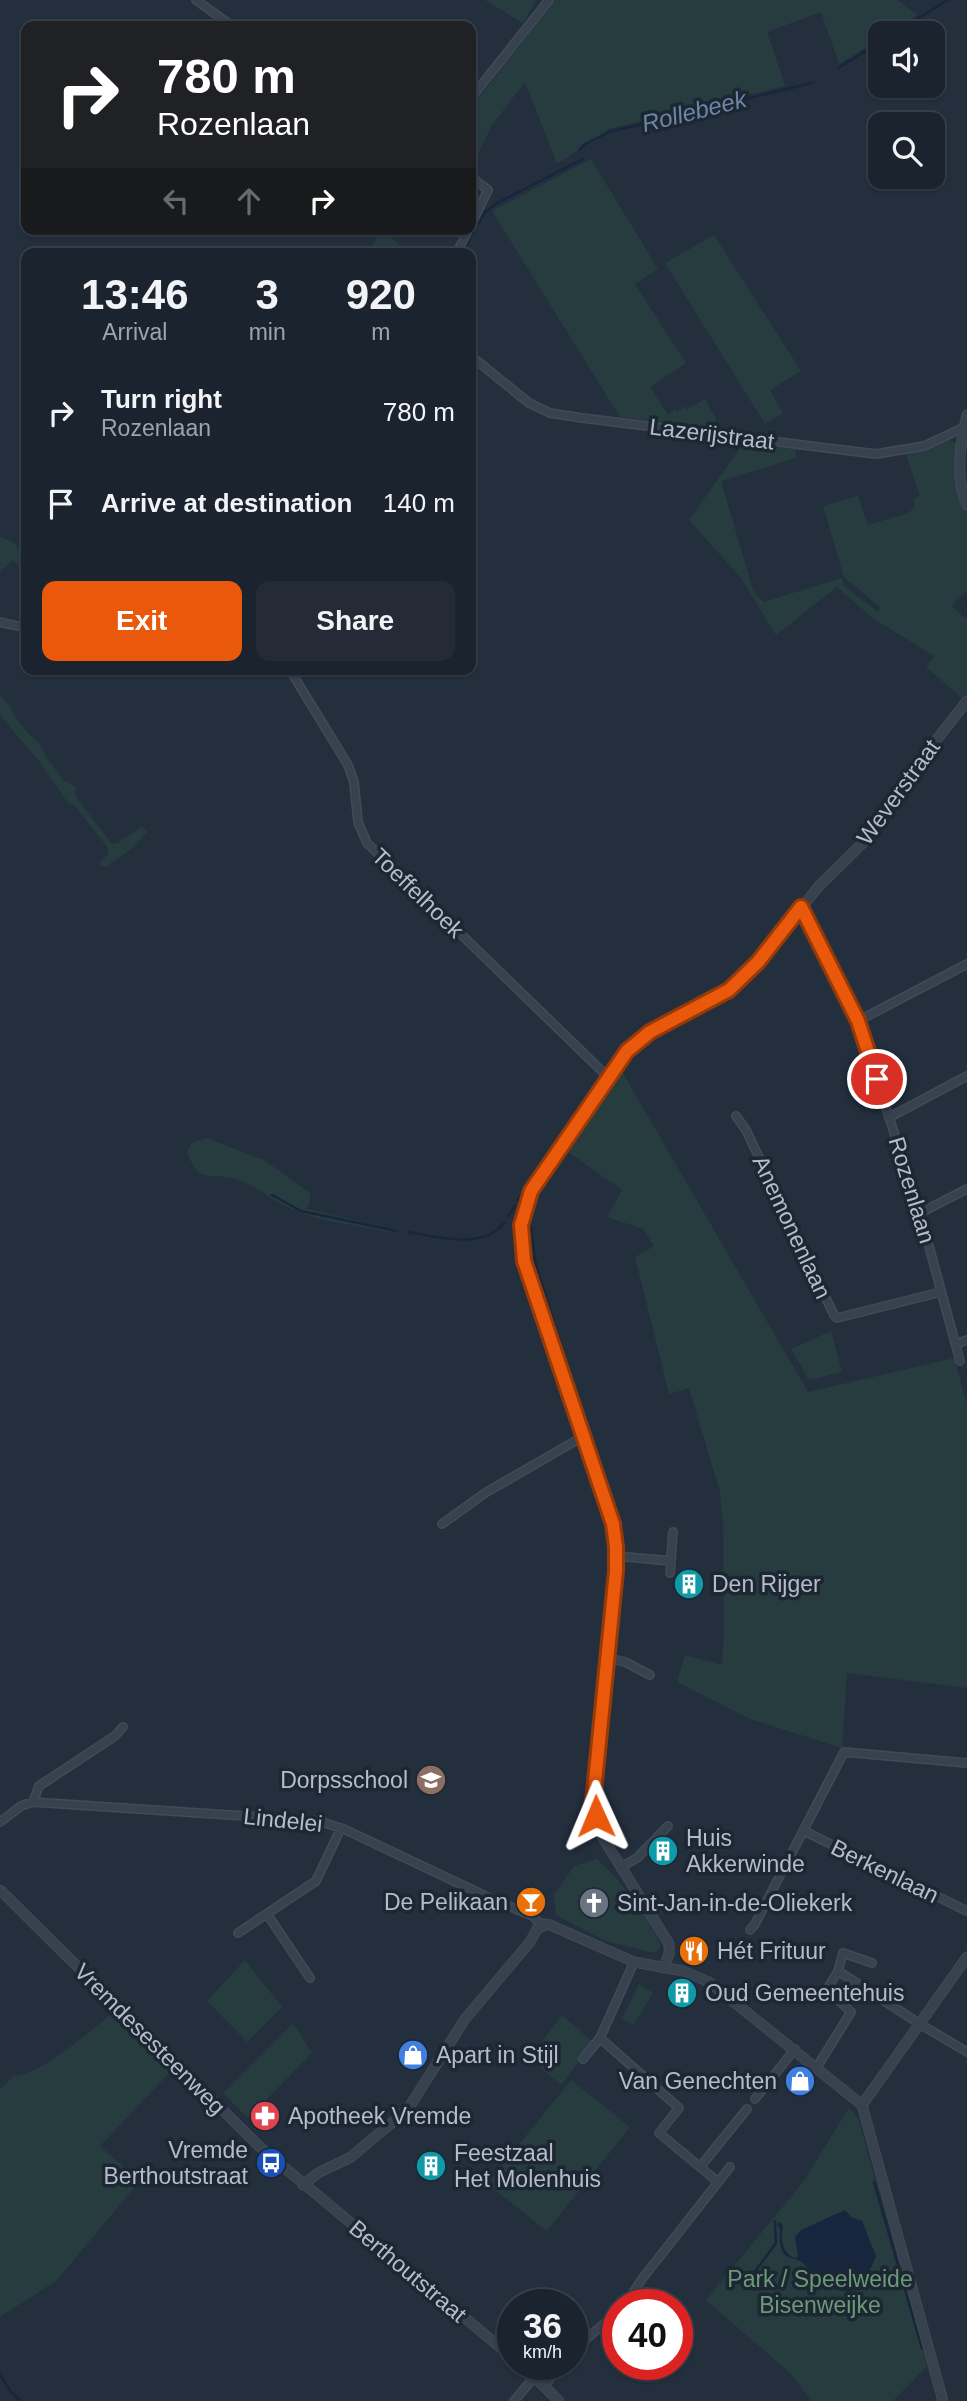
<!DOCTYPE html>
<meta charset="utf-8">
<style>
:root{--surface:#1b232e;--page:#242b36;--text:#f1f3f6;--muted:#a0a4aa;--line:#39404a;--accent:#ea580c}
body{margin:0;font-family:Arial,sans-serif;background:var(--page);color:var(--text);height:100vh;display:flex;flex-direction:column;font-size:26px;white-space:nowrap}
*{box-sizing:border-box;margin:0}
p{font-size:23px;color:var(--muted)}
.icon{flex:none;width:38px;height:38px;fill:none;stroke:currentColor;stroke-width:2;stroke-linecap:round;stroke-linejoin:round}
.map{position:relative;flex:1;overflow:hidden}
.panel{position:absolute;left:21px;top:248px;width:455px;height:427px;display:flex;flex-direction:column;background:var(--surface);border-radius:14px;box-shadow:0 2px 5px #0004,0 0 0 2px var(--line)}
.panel>*{flex:none}
.top-card{position:absolute;left:21px;top:21px;width:455px;height:214px;border-radius:14px;box-shadow:0 2px 5px #0004,0 0 0 2px var(--line);background:#202124;color:#fff;overflow:hidden}
.controls{position:absolute;left:868px;top:21px;display:grid;gap:14px}
.controls a{display:grid;place-items:center;width:77px;height:77px;border-radius:14px;background:var(--surface);box-shadow:0 2px 5px #0004,0 0 0 2px var(--line);font-size:35px}
.speed{position:absolute;left:497px;top:2289px;display:flex;gap:14px;font-size:35px;font-weight:700;text-align:center}
.speed>*{display:grid;place-content:center;width:91px;height:91px;border-radius:50%;background:var(--surface);box-shadow:0 2px 5px #0004,0 0 0 2px var(--line);line-height:1}
.speed small{font-size:18px;font-weight:400}
.speed .limit{border:10px solid #d22;background:#fff;color:#111}
.pin{position:absolute;display:grid;place-items:center;width:60px;height:60px;color:#fff;margin:-30px;border:4px solid #fff;border-radius:50%;box-shadow:0 2px 7px #0007}
.me{position:absolute;width:77px;margin:-38px;rotate:359deg;stroke-linejoin:round;filter:drop-shadow(0 0 5px #0008)}
.turn{display:flex;align-items:center;gap:24px;height:147px;padding:0 21px;font-size:32px}
.turn .icon{width:91px;height:91px;stroke-width:2.5}
.turn b{display:block;font-size:49px;line-height:60px}
.lanes{display:flex;align-items:center;height:66px;padding:0 21px;background:#0003;justify-content:center;gap:35px;direction:ltr}
.lanes .off{opacity:.35}
.eta{display:flex;justify-content:space-evenly;align-items:center;height:119px;text-align:center}
.eta b{font-size:42px;font-weight:700;line-height:49px}
.primary-button{display:flex;gap:14px;margin-top:auto;padding:14px 21px}
.primary-button a{flex:1;height:80px;border-radius:14px;background:var(--accent);color:#fff;font-size:28px;font-weight:700;line-height:80px;text-align:center}
.primary-button a+a{background:var(--page);color:var(--text)}
ul{padding:0;list-style:none}
li{display:flex;align-items:center;gap:21px;height:91px;padding:0 21px}
li div{flex:1}
li b{display:block;font-size:26px}
li em{font-style:normal}
.map>svg:first-child{display:block}
.green{fill:#263c3f}
.water{fill:#17263c}
.lines{fill:none;stroke-linecap:round;stroke-linejoin:round}
.stream{stroke:#17263c;stroke-width:2.5}
.minor-casing{stroke:#414a57;stroke-width:10}
.tertiary-casing{stroke:#414a57;stroke-width:11}
.minor{stroke:#38414e;stroke-width:7}
.tertiary{stroke:#38414e;stroke-width:9}
.route-casing{stroke:#983908;stroke-width:18}
.route{stroke:#ea580c;stroke-width:12}
.labels{text-anchor:middle;dominant-baseline:central;stroke-width:7;stroke-linejoin:round;paint-order:stroke}
.street-label{font-size:23px;fill:#b4bcc9;stroke:#1d2633}
.poi-label{font-size:23px;fill:#b4bcc9;stroke:#1d2633;text-anchor:start}
.park-label{font-size:23px;fill:#6b9a76;stroke:#1d2633}
.water-label{font-size:24px;font-style:italic;fill:#6d86a8;stroke:#1d2633}
</style>
<div class="map">
<svg width="967" height="2401" viewBox="0 0 967 2401">
<rect width="100%" height="100%" fill="#242f3e"/>
<!-- green -->
<path class="green" d="M485,0H536L523,23Z
M555,0H898L917,15L889,33H880V39L839,64L821,12L767,32L785,86L609,129L557,164L525,82L492,125L471,169V108Z
M591,159L658,269L635,284L686,363L650,387L668,415L675,409L677,412L684,406L686,410L705,399L716,419V428L620,417L492,211Z
M374,229H393L391,237L408,254H367L376,240Z
M714,235L801,371L770,390L783,413L765,424L665,263Z
M948,439L957,444L959,498L967,513V590L952,606L967,620V694L963,699L926,667L934,656L874,619L837,587L776,635L741,578L689,520L743,444L795,449L796,458L721,481L754,593L764,602L841,578L844,586L878,612L880,607L844,577L823,506L858,496L868,525L908,513L915,507L913,499L920,496L906,454L924,451Z
M0,537L12,541L26,556V562L20,569L13,560L0,572Z
M0,696L10,706L14,715L26,731L39,743L47,758L63,780L76,787L75,796L112,844L118,843L141,827L147,830V832L131,849L106,867L99,864L109,853L108,848L74,805L68,803L39,761L0,715Z
M620,1068L808,1392L954,1358L967,1404V1688L847,1673L842,1748L750,1719L677,1682L685,1655L722,1665L724,1630L723,1525L720,1492L689,1388L669,1394L635,1257L654,1246L643,1229L607,1217L622,1190L567,1151Z
M207,1138L264,1160L311,1194L308,1207L304,1208L399,1231L393,1233C359,1225 324,1223 292,1209C273,1202 258,1187 239,1180C211,1170 202,1188 187,1153L191,1143Z
M831,1331L842,1372L809,1380L791,1349Z
M597,1859C623,1883 645,1913 661,1945L657,1952H650L605,1941L556,1915L554,1895L574,1866Z
M245,1960L282,2007L247,2042L207,2001Z
M639,1984L653,1993L633,2025L622,2019Z
M115,2011L174,2068L100,2146L140,2181L56,2281L0,2317V2090L13,2076C41,2076 91,2030 115,2011Z
M562,2015L593,2042L561,2085L530,2058Z
M293,2023L312,2053L248,2118L223,2093Z
M571,2080L630,2127L547,2231L487,2184Z
M849,2108L858,2118L927,2366L893,2401H811L792,2375L706,2300L803,2182Z"/>
<!-- water -->
<path class="water" d="M845,2210L851,2217L862,2221L876,2256C872,2266 863,2289 852,2291C847,2292 840,2290 835,2289C827,2288 820,2288 814,2282C810,2278 811,2272 808,2268C794,2249 778,2270 780,2228L777,2225L780,2222L783,2226C780,2239 782,2252 794,2258L798,2257L795,2237L801,2230Z"/>
<g class="lines">
<!-- stream -->
<path class="stream" d="M894,33L948,0
M838,68L880,42
M580,149L585,144L609,132L812,83
M478,224L485,212L497,203L583,159
M462,254L474,230
M587,1098L597,1084
M580,1108L583,1104
M561,1135L576,1113
M545,1159L556,1144
M535,1174L540,1166
M272,1195L301,1211L396,1231
M518,1200L530,1182
M508,1216L515,1206
M531,1228L535,1261L562,1349
M408,1232C436,1237 483,1250 504,1223
M874,2182L922,2348
M748,2281L776,2243L775,2221
M0,2375L11,2392L21,2401"/>
<!-- minor casing -->
<g class="minor-casing">
<path id="minor" d="M196,0L232,26
M471,98L549,0
M471,177L488,190L471,225
M456,254L469,229
M471,356L529,403L550,413L582,418L876,454L924,446L965,427
M0,622L26,628
M290,670L348,765L354,782L358,822L367,843L608,1077
M801,907L858,1021L920,1213L960,1361
M858,1021L967,964
M736,1116L746,1130L834,1315L837,1318L941,1292
M890,1117L967,1076
M920,1213L967,1189
M956,1344L967,1340
M442,1524L485,1493L584,1436
M616,1556L671,1561
M670,1573L673,1532
M608,1658L625,1662L650,1675
M33,1802L39,1786L115,1736L123,1727
M0,1822L21,1806L33,1802L319,1821L346,1830L494,1900L533,1916L539,1923L547,1924
M804,1831L967,1911
M621,1867L637,1858L668,1826
M267,1914L310,1978
M750,1930L755,1924L844,1752L967,1763
M238,1933L316,1881L341,1828
M872,1963L843,1953L838,1971L920,2024L967,2052
M600,2038L679,2108L659,2133L700,2167
M583,2059L600,2038L634,1962
M817,2067L851,2012L827,1989L838,1971
M755,2099L795,2049
M718,2182L700,2167L747,2109
M625,2305L642,2279L730,2167
M572,2351L618,2312
M544,2386L562,2364
M514,2401L535,2376"/>
</g>
<!-- tertiary casing -->
<g class="tertiary-casing">
<path id="tertiary" d="M967,415C960,442 955,479 967,505
M0,1890L261,2148L513,2358
M664,1968L669,1954V1944L598,1830L593,1802L616,1571L613,1524L524,1261C520,1235 522,1215 531,1191L627,1051L650,1032L729,990L758,962L819,886L871,835L927,752L967,701
M862,2105L943,2401
M862,2105L967,1957
M303,2185L318,2173L351,2157L408,2109L465,2019L530,1942L537,1929L548,1924L634,1962L683,1971L709,1982L862,2105
M521,2364L559,2401"/>
</g>
<!-- minor -->
<use href="#minor" class="minor"/>
<!-- tertiary -->
<use href="#tertiary" class="tertiary"/>
</g>
<g class="lines">
<!-- route casing -->
<g class="route-casing">
<path id="route" d="M596,1816L593,1802L616,1571V1547L613,1524L524,1261L521,1225L531,1191L627,1051L650,1032L729,990L758,962L801,907L858,1021L877,1079"/>
</g>
<!-- route -->
<use href="#route" class="route"/>
</g>
<!-- icons -->
<defs>
<g id="building-disc" transform="scale(1.575)"><circle r="9.5" fill="#0f9aa8" stroke="#1d2633"/><path d="M-4-6H4V6H1V3H-1V6H-4ZM-2.5-4.3h1.7v1.8h-1.7ZM.8-4.3h1.7v1.8H.8ZM-2.5-1h1.7V.8h-1.7ZM.8-1h1.7V.8H.8Z" fill="#fff"/></g>
<g id="school-disc" transform="scale(1.575)"><circle r="9.5" fill="#8d6e63" stroke="#1d2633"/><path d="M0-5L7-2L0 1L-7-2ZM-4 1L0 2.5L4 1V4Q0 6-4 4Z" fill="#fff"/></g>
<g id="bar-disc" transform="scale(1.575)"><circle r="9.5" fill="#e8710a" stroke="#1d2633"/><path d="M-6-5H6L.8 .8V4.5H3.5V6h-7V4.5H-.8V.8Z" fill="#fff"/></g>
<g id="church-disc" transform="scale(1.575)"><circle r="9.5" fill="#6b7280" stroke="#1d2633"/><path d="M-1.2-6h2.4v3.5h3.3v2.4h-3.3V6h-2.4V-.1h-3.3v-2.4h3.3Z" fill="#fff"/></g>
<g id="restaurant-disc" transform="scale(1.575)"><circle r="9.5" fill="#e8710a" stroke="#1d2633"/><path d="M-5-6h1v4h1v-4h1v4h1v-4h1v5L-1.5 .5V6h-2V.5L-5-1ZM5-6V6H3V1.5H1.5Q1.5-4 5-6Z" fill="#fff"/></g>
<g id="shop-disc" transform="scale(1.575)"><circle r="9.5" fill="#3f7fe0" stroke="#1d2633"/><path d="M-5-2.5h2.3a2.7 3.5 0 0 1 5.4 0H5L5.5 6h-11ZM-1.5-2.5h3a1.5 2.3 0 0 0-3 0Z" fill="#fff"/></g>
<g id="pharmacy-disc" transform="scale(1.575)"><circle r="9.5" fill="#e0444e" stroke="#1d2633"/><path d="M-2-6h4v4h4v4h-4v4h-4v-4h-4v-4h4Z" fill="#fff"/></g>
<g id="bus-disc" transform="scale(1.575)"><circle r="9.5" fill="#1a4fb4" stroke="#1d2633"/><path d="M-5-6H5V4H4V6H2V4H-2V6H-4V4H-5ZM-3.5-4V0h7V-4ZM-3.5 1.2v1.5H-2V1.2ZM2 1.2v1.5H3.5V1.2Z" fill="#fff"/></g>
</defs>
<g fill-rule="evenodd">
<use href="#building-disc" x="689" y="1584"/>
<use href="#school-disc" x="431" y="1780"/>
<use href="#building-disc" x="663" y="1851"/>
<use href="#bar-disc" x="531" y="1902"/>
<use href="#church-disc" x="594" y="1903"/>
<use href="#restaurant-disc" x="694" y="1951"/>
<use href="#building-disc" x="682" y="1993"/>
<use href="#shop-disc" x="413" y="2055"/>
<use href="#shop-disc" x="800" y="2081"/>
<use href="#pharmacy-disc" x="265" y="2116"/>
<use href="#bus-disc" x="271" y="2163"/>
<use href="#building-disc" x="431" y="2166"/>
</g>
<g class="labels">
<!-- street labels -->
<g class="street-label">
<text transform="translate(712 434) rotate(7)">Lazerijstraat</text>
<text transform="translate(898 792) rotate(-54)">Weverstraat</text>
<text transform="translate(418 893) rotate(44)">Toeffelhoek</text>
<text transform="translate(912 1190) rotate(73)">Rozenlaan</text>
<text transform="translate(792 1227) rotate(65)">Anemonenlaan</text>
<text transform="translate(283 1820) rotate(6)">Lindelei</text>
<text transform="translate(885 1871) rotate(26)">Berkenlaan</text>
<text transform="translate(150 2039) rotate(45)">Vremdesesteenweg</text>
<text transform="translate(408 2271) rotate(40)">Berthoutstraat</text>
</g>
<!-- poi labels -->
<g class="poi-label">
<text x="712" y="1584">Den Rijger</text>
<text x="408" y="1780" text-anchor="end">Dorpsschool</text>
<text x="686" y="1838">Huis<tspan x="686" dy="26">Akkerwinde</tspan></text>
<text x="508" y="1902" text-anchor="end">De Pelikaan</text>
<text x="617" y="1903">Sint-Jan-in-de-Oliekerk</text>
<text x="717" y="1951">Hét Frituur</text>
<text x="705" y="1993">Oud Gemeentehuis</text>
<text x="436" y="2055">Apart in Stijl</text>
<text x="777" y="2081" text-anchor="end">Van Genechten</text>
<text x="288" y="2116">Apotheek Vremde</text>
<text x="248" y="2150" text-anchor="end">Vremde<tspan x="248" dy="26">Berthoutstraat</tspan></text>
<text x="454" y="2153">Feestzaal<tspan x="454" dy="26">Het Molenhuis</tspan></text>
</g>
<!-- park labels -->
<g class="park-label">
<text x="820" y="2279">Park / Speelweide<tspan x="820" dy="26">Bisenweijke</tspan></text>
</g>
<!-- water labels -->
<g class="water-label">
<text transform="translate(694 111) rotate(-14)">Rollebeek</text>
</g>
</g>
</svg>
<div class="controls">
<a><svg class="icon" aria-label="sound" viewBox="0 0 24 24"><path d="M4 9h4l5-4v14l-5-4H4zM17 9q2 3 0 6"/></svg></a>
<a><svg class="icon" aria-label="search" viewBox="0 0 24 24"><circle cx="10" cy="10" r="6"/><path d="M15 15l6 6"/></svg></a>
</div>
<div class="speed"><div>36<small>km/h</small></div><div class="limit">40</div></div>
<div class="pin" style="left:877px;top:1079px;background:#d93025"><svg class="icon" aria-label="arrive" viewBox="0 0 24 24"><path d="M6 21V4h12l-3 4 3 4H6"/></svg></div>
<svg class="me" style="left:596px;top:1816px" viewBox="-20 -20 40 40"><path d="M0-17L14 15 0 8-14 15z" fill="#ea580c" stroke="#fff" stroke-width="4"/></svg>
<div class="top-card">
<div class="turn"><svg class="icon" aria-label="right" viewBox="0 0 24 24"><path d="M7 20v-9h11M14 6l5 5-5 5"/></svg><div><b>780 m</b>Rozenlaan</div></div>
<div class="lanes"><svg class="icon off" aria-label="left" viewBox="0 0 24 24"><path d="M17 20v-9H6M10 6l-5 5 5 5"/></svg><svg class="icon off" aria-label="ahead" viewBox="0 0 24 24"><path d="M12 20V5M6 11l6-6 6 6"/></svg><svg class="icon" aria-label="right" viewBox="0 0 24 24"><path d="M7 20v-9h11M14 6l5 5-5 5"/></svg></div>
</div>
<section class="panel">
<div class="eta">
<div><b>13:46</b><p>Arrival</p></div>
<div><b>3</b><p>min</p></div>
<div><b>920</b><p>m</p></div>
</div>
<ul>
<li><svg class="icon" aria-label="right" viewBox="0 0 24 24"><path d="M7 20v-9h11M14 6l5 5-5 5"/></svg><div><b>Turn right</b><p>Rozenlaan</p></div><em>780 m</em></li>
<li><svg class="icon" aria-label="arrive" viewBox="0 0 24 24"><path d="M6 21V4h12l-3 4 3 4H6"/></svg><div><b>Arrive at destination</b></div><em>140 m</em></li>
</ul>
<div class="primary-button"><a>Exit</a><a>Share</a></div>
</section>
</div>
